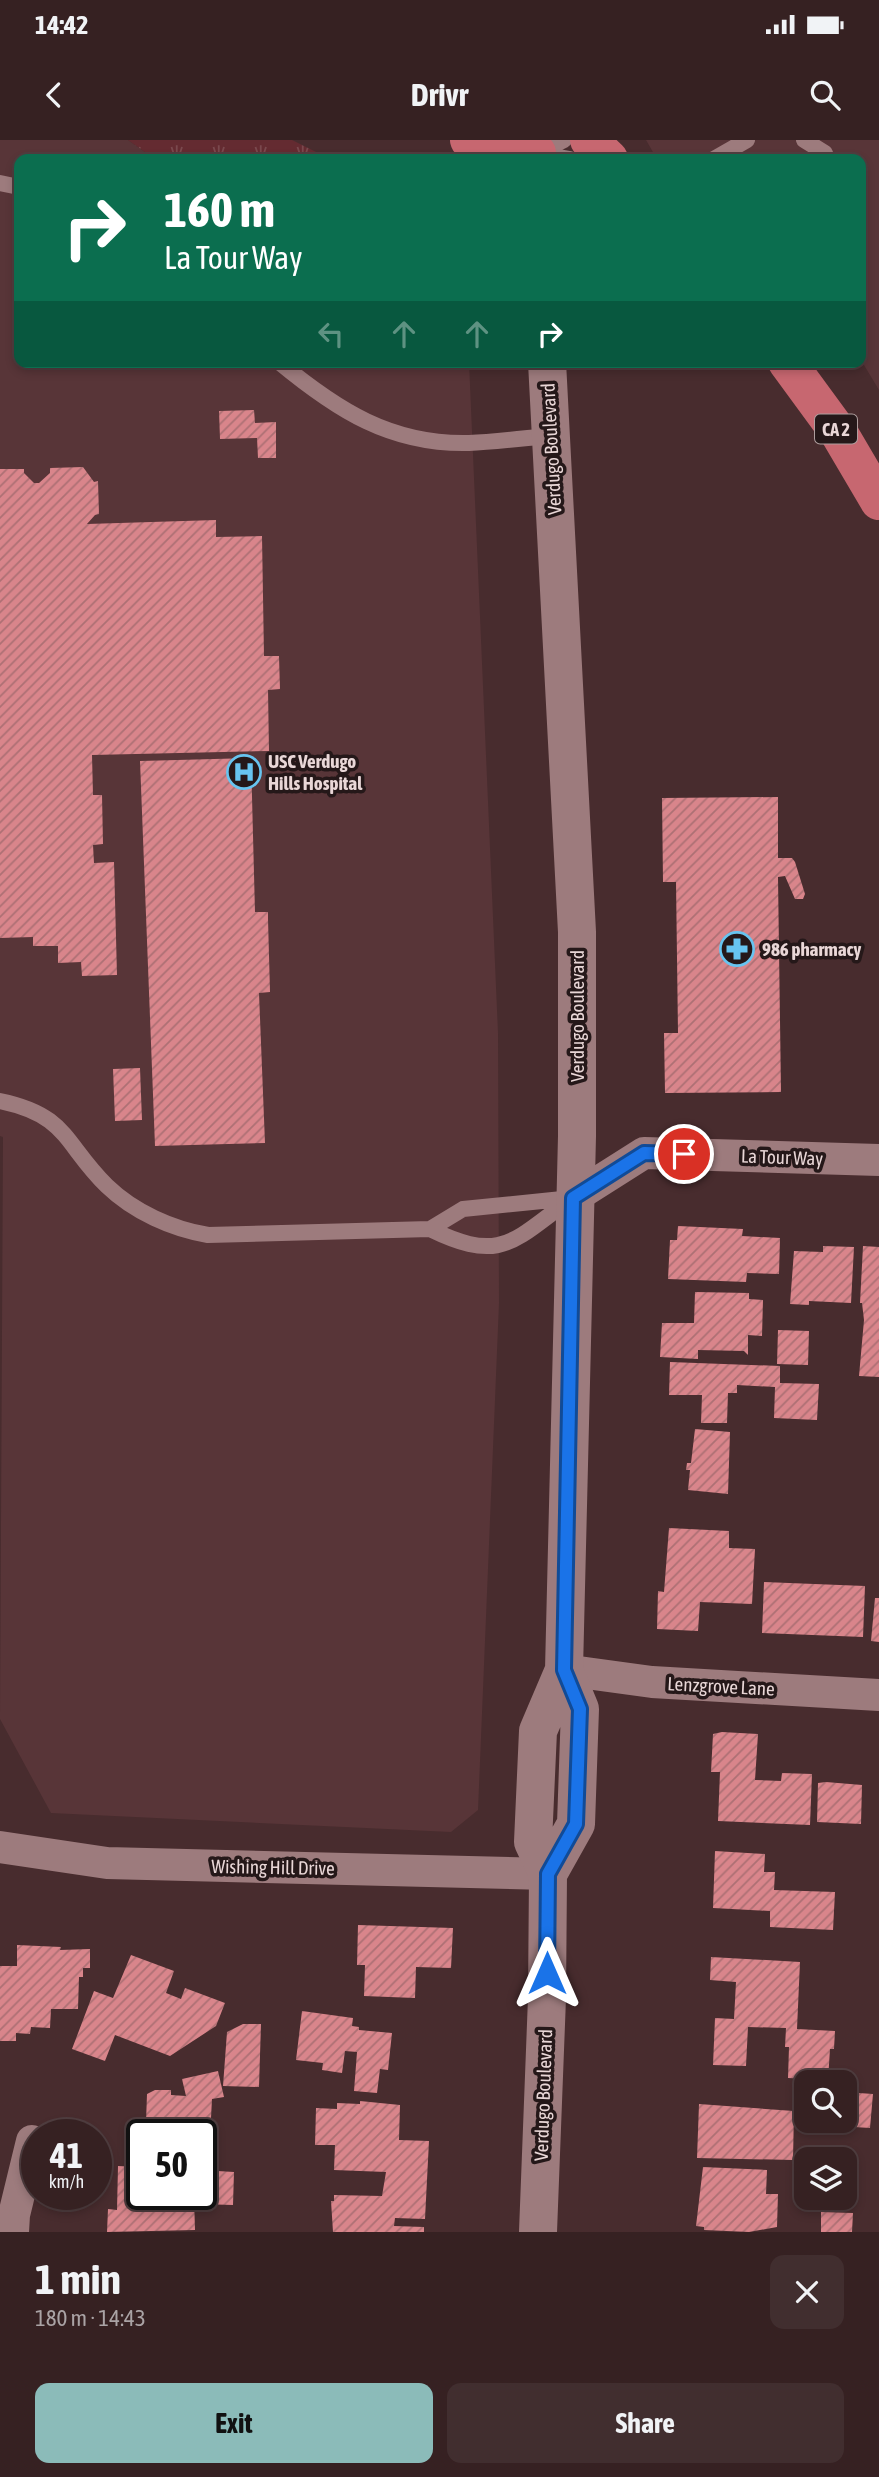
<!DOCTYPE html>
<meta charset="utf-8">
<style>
:root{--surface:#362122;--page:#412e2f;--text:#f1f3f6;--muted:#aaa3a5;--line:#503e40;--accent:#8bbbb9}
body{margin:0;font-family:"Asap Condensed",sans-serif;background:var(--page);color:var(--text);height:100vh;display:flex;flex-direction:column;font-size:26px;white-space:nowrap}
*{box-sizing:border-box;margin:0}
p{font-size:23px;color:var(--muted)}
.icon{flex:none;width:38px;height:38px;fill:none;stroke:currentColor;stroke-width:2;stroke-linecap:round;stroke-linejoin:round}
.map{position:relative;height:2092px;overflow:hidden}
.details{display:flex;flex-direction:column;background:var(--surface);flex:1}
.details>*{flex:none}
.banner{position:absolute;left:14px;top:14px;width:852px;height:214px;border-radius:14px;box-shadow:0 4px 10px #0003,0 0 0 2px var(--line);background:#0b6e4f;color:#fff;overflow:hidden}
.fabs{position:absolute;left:794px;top:1930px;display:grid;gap:14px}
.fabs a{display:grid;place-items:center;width:63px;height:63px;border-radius:14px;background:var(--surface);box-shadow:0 4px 10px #0003,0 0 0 2px var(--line);font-size:35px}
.speed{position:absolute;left:21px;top:1979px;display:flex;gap:14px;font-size:35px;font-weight:700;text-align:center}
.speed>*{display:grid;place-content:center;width:91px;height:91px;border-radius:50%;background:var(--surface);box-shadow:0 4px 10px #0003,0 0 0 2px var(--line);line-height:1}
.speed small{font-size:18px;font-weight:400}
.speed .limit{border:4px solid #111;border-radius:10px;background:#fff;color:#111}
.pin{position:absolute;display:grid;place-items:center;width:60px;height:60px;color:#fff;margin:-30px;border:4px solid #fff;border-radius:50%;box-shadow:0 2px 7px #0007}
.me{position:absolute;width:77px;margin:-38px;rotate:0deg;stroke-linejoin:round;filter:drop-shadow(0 0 5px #0008)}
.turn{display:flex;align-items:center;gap:24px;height:147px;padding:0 35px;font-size:32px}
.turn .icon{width:91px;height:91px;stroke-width:2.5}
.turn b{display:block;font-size:49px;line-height:60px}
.lanes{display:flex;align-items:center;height:66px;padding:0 35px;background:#0003;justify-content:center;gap:35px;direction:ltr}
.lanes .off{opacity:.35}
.round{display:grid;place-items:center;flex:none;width:74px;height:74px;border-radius:14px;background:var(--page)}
.overview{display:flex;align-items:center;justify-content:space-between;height:119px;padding:0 35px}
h1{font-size:42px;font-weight:700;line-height:52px}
.action{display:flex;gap:14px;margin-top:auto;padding:14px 35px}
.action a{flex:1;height:80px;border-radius:14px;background:var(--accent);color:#111;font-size:28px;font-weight:700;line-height:80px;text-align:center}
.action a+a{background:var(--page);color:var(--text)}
.status{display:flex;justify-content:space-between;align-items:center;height:49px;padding:0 35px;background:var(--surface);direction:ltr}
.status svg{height:19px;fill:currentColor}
header{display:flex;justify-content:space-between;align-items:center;height:91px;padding:0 35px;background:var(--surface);font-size:32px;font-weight:700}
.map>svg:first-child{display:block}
.built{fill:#583538}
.grass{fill:url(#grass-tufts)}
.building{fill:url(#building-hatch)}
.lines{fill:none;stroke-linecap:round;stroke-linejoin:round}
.lane{stroke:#9d7b7d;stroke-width:16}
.street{stroke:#9d7b7d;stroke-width:32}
.secondary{stroke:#9d7b7d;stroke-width:38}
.highway{stroke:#c76770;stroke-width:38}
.route-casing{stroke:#114b97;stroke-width:18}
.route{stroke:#1a73e8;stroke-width:12}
.labels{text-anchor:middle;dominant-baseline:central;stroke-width:7;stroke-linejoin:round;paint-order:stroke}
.shield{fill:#251819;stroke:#ae9e9e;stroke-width:2}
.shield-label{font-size:18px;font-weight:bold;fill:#e9d7d7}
.street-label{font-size:19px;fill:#e9d7d7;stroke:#251819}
.poi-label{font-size:19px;font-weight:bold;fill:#e9d7d7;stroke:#251819;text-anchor:start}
</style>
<div class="status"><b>14:42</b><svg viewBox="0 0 49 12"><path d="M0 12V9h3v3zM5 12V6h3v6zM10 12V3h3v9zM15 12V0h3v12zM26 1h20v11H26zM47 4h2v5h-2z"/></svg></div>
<header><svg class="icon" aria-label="back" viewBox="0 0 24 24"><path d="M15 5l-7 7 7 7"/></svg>Drivr<svg class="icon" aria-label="search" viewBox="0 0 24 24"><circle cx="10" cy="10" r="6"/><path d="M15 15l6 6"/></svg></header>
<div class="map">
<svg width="879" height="2092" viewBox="0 0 879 2092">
<defs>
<pattern id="grass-tufts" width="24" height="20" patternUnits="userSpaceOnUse" patternTransform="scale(1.75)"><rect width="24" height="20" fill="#642b31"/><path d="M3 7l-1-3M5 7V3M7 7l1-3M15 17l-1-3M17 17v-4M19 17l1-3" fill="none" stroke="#7a494e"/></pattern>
<pattern id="building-hatch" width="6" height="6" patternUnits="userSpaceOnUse" patternTransform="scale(1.75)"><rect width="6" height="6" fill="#d9858b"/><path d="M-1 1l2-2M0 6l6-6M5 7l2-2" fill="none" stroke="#ad7074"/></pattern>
</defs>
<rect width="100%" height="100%" fill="#482c2e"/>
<!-- built -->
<path class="built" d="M0,0H128L145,12L172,19H19V222H469L498,893L499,1163L478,1670L451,1692L51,1673L0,1579L3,997L0,996Z
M646,0H879V250L861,220V19H657Z"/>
<!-- grass -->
<path class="grass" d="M128,0H292L330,19H172L145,12Z"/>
<!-- building -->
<path class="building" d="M254,270L255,283L276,282V318H258L257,298L220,299L219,271Z
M83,327L94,342L98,341L99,374L95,375L87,384L216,380V397L262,396L264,516H279L280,549L268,550L269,611L92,615L93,655H102L103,704L93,705L94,723L114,722L117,835L82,836L81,822L58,823V806H33V797L0,798V329H24V333L34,343H39L50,333V328Z
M251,618L255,772H268V779L270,852L259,853L265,1003L155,1006L140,621Z
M778,657V718H792L795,722L805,754L803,759H795L785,736L778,737L781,952L665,953L664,893H678L676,742H663L662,658Z
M140,928L142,980L115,981L113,929Z
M678,1086L743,1089L742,1096L780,1098L779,1134L747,1133L746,1142L668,1139L670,1100H677Z
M823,1106L854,1107L851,1163L809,1161V1165L790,1164L794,1111L823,1112Z
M863,1106L879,1107V1237L859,1236L864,1180L862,1163H860Z
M695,1152L749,1153V1159L763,1160L762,1196L748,1195V1215L744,1211L698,1210V1219L660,1217L662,1183H694Z
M778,1190L809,1191L808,1225L777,1224Z
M670,1222L780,1226V1243L819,1244L817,1280L774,1278L775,1247L737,1245V1253H728L727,1283H701L702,1255H669Z
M695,1289L730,1292L728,1354L688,1350L690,1330H686L687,1323H691Z
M669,1388L729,1391V1408L755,1409L752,1464L700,1462L698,1491L657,1489L658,1451L664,1452Z
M764,1442L865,1446L863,1497L762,1493Z
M875,1458H879V1502L871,1501Z
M722,1592L758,1594L755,1640L781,1641L782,1633L812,1634L810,1685L718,1681L720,1632H711L713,1594Z
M826,1642L862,1645L861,1684L817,1682L818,1643Z
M715,1711L765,1714L764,1732H775L774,1750L835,1752L833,1790L770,1787V1771L713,1768Z
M358,1785L453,1788L451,1828L416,1827L415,1858L364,1856L365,1825H357Z
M17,1805L61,1807L60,1810L90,1809V1828H83V1837H79L78,1869H51L50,1888L31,1887L30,1894L16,1893V1901H0V1826H17Z
M131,1815L174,1831L166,1853L181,1859L185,1848L225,1863L216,1886L170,1916L115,1895L105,1921L72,1909L94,1851L113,1858Z
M711,1817L800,1822L797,1889L835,1891L834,1909H830L828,1940L788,1938L789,1907H785L786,1888L748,1887L746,1926L713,1925L715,1878L734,1879L736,1842L710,1840Z
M302,1871L353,1878L352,1886L359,1887V1890L392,1893L388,1930L380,1929L377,1953L354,1951L357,1912L345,1911L342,1933L322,1930L323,1923L296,1920Z
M243,1884H261L259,1947L223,1946L227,1892Z
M218,1931L224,1957L212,1959L211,1978L197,1977L196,1995H142V2024H129L128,1996H132V1982H146L147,1954L155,1950H171V1955L186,1956L182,1939Z
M845,1952L873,1954L870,1988L822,1985V1981H845Z
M360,1961L400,1965L399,2000L429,2001L425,2079L395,2078L394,2086L424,2087V2092H333L331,2061H334V2055L382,2056L386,2032L334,2030L335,2005H315L316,1968L337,1969V1963L360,1964Z
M699,1964L794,1971L793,2020L697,2018Z
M201,2004L215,2005V2027L201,2026Z
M118,2026L137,2027V2042H142V2054L194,2057L195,2090L107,2092L108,2069L117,2070Z
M703,2027L767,2030L766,2054H778L777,2087L749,2092L704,2090V2087L696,2086Z
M201,2030L234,2032L233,2065L199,2064Z
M821,2072L853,2073L852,2092H821Z"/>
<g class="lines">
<!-- lane -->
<path class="lane" d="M804,0L825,13
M537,13L570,19
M537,13L564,0
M714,19L747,0
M0,43L19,47
M279,222C337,270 391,305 469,303C496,302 523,298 550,296
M0,961C68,975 64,1004 107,1046C134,1072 172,1089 208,1095L430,1089C502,1124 513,1101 571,1059
M430,1089L463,1069L572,1058"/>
<!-- street -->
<path class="street" d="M573,1058L644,1013L879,1020
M564,1530L652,1542L879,1555
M0,1707L107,1723L548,1734
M13,2092L14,2075L32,2001"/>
<!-- secondary -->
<path class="secondary" d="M548,1734L576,1684L580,1569L564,1530
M538,2092L547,1858L548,1734L533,1702L538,1591L564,1530L577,996V792L547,222"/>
<!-- highway -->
<path class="highway" d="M469,0L537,13
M589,0L609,19
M787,222L839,293L879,361"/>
</g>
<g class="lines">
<!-- route casing -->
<g class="route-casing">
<path id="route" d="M547,1833L548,1734L576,1684L580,1569L564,1530L573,1058L644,1013L684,1014"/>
</g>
<!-- route -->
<use href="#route" class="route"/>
</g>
<!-- icons -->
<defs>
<g id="hospital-ring" transform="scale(1.75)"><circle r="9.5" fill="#251819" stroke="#67c4f0" stroke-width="1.5"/><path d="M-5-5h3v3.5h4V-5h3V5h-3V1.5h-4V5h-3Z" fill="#67c4f0"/></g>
<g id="pharmacy-ring" transform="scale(1.75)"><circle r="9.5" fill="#251819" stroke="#67c4f0" stroke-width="1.5"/><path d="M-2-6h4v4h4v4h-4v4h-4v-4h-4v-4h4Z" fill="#67c4f0"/></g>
</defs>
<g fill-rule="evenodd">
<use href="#hospital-ring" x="244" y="632"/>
<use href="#pharmacy-ring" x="737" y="809"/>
</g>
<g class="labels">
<!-- shield labels -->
<rect class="shield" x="815" y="274.5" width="42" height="29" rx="5"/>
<g class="shield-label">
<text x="836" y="289">CA 2</text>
</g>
<!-- street labels -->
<g class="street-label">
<text transform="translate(551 309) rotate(-93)">Verdugo Boulevard</text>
<text transform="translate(577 876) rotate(-90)">Verdugo Boulevard</text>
<text transform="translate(782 1017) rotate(2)">La Tour Way</text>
<text transform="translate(721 1546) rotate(3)">Lenzgrove Lane</text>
<text transform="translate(273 1727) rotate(1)">Wishing Hill Drive</text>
<text transform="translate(543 1955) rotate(-88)">Verdugo Boulevard</text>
</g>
<!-- poi labels -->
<g class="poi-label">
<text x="268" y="621">USC Verdugo<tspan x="268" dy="22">Hills Hospital</tspan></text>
<text x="762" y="809">986 pharmacy</text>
</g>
</g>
</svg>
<div class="fabs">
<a><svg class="icon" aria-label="search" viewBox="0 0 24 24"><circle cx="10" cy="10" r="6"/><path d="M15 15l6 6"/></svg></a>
<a><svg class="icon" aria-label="layers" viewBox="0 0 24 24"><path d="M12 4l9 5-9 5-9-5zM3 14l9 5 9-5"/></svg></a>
</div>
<div class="speed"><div>41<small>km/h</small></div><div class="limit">50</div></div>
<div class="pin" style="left:684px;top:1014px;background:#d93025"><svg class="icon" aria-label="arrive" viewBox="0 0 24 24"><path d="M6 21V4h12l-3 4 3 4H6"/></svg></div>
<svg class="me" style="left:547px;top:1833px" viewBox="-20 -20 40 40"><path d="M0-17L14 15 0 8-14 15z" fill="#1a73e8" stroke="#fff" stroke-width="4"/></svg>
<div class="banner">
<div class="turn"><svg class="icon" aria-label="right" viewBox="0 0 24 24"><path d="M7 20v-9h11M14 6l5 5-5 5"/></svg><div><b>160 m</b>La Tour Way</div></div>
<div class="lanes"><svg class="icon off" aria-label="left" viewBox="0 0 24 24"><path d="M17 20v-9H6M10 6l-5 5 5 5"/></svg><svg class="icon off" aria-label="ahead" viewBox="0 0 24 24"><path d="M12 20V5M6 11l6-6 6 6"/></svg><svg class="icon off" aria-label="ahead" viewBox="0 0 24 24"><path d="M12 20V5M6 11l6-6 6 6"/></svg><svg class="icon" aria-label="right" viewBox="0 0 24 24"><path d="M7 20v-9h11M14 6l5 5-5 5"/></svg></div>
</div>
</div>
<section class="details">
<div class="overview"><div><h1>1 min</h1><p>180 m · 14:43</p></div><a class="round"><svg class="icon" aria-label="close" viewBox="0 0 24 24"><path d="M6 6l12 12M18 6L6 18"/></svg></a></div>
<div class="action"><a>Exit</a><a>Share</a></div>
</section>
